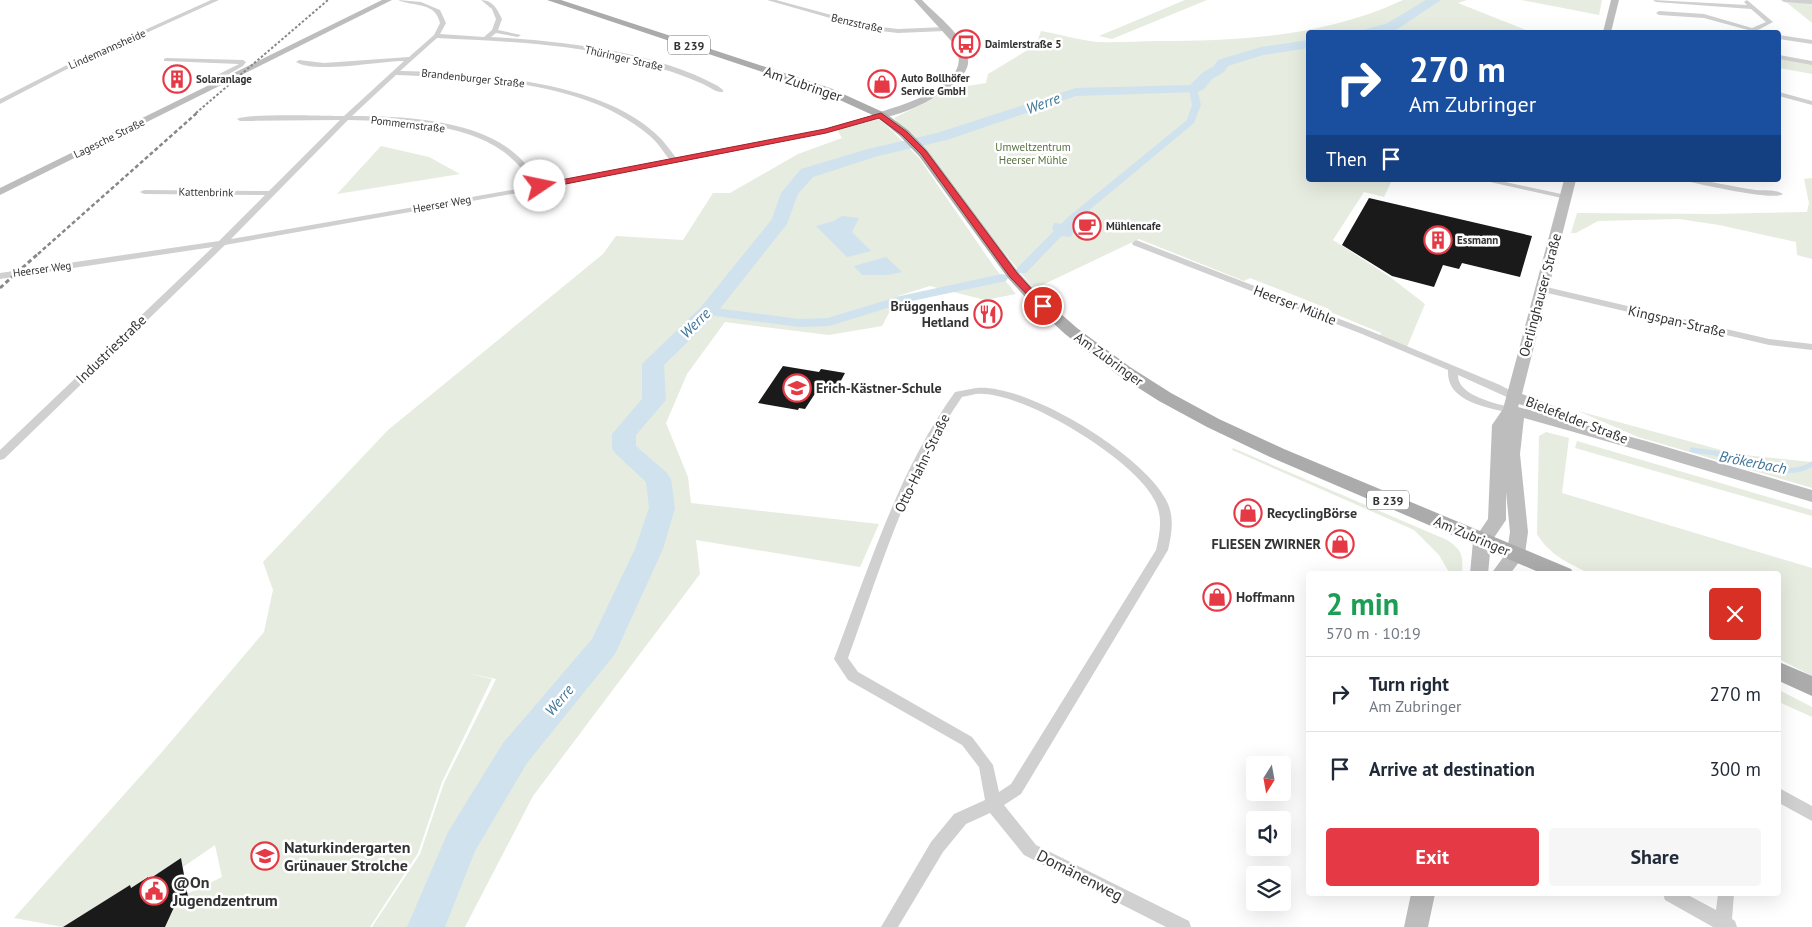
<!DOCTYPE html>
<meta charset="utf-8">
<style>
:root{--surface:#fff;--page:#f6f6f7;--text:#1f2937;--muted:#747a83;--line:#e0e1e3;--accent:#e63946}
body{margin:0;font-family:"PT Sans",sans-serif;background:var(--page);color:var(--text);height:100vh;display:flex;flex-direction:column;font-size:19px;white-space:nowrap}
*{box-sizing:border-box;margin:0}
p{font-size:16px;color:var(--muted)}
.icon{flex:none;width:28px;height:28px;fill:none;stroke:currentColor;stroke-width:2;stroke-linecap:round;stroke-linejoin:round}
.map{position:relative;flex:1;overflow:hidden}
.panel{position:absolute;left:1306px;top:571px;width:475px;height:325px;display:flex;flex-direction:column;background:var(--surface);border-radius:5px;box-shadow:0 5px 20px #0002}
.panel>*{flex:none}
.hud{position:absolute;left:1306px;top:30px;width:475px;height:152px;border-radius:5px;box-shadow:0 5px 20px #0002;background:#1a4fa0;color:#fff;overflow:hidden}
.needle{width:32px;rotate:191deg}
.fabs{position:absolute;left:1246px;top:756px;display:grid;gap:10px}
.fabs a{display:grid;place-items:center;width:45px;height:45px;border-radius:5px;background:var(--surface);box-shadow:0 5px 20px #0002;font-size:25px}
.pin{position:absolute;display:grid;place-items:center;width:42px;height:42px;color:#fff;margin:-21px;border:2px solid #fff;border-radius:50%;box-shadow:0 1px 5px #0007}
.me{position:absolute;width:55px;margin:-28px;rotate:79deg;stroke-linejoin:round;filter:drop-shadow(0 0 4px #0008)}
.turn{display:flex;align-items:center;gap:18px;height:105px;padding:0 20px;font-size:22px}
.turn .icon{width:65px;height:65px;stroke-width:2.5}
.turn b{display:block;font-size:35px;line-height:42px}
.then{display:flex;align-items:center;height:48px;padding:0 20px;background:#0003;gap:10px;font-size:19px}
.round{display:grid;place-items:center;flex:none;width:52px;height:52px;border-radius:5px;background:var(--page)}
.overview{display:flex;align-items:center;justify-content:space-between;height:85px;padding:0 20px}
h1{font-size:30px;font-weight:600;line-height:38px;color:#1e9e55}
.button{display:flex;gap:10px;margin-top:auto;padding:10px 20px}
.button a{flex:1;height:58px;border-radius:5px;background:var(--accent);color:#fff;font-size:20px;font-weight:600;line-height:58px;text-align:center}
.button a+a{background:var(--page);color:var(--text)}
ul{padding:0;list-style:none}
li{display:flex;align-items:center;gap:15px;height:75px;padding:0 20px;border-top:1px solid var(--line)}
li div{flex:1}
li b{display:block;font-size:19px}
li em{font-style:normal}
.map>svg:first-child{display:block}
.green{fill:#e6ecdf}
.water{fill:#cfe2ee}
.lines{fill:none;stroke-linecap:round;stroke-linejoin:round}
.stream{stroke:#cfe2ee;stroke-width:5}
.canal{fill:#cfe2ee;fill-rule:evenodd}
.river{fill:#cfe2ee;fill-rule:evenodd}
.building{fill:#1a1a1a}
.street{fill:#d0d0d0;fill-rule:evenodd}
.secondary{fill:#bdbdbd;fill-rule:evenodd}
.primary{fill:#ababab;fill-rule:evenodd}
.rail-far2{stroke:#888;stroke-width:2;stroke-dasharray:2.5 2;stroke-linecap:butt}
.rail-far1{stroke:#888;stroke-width:2.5;stroke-dasharray:4 2.5;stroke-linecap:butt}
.rail{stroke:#888;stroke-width:3;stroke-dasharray:4.5 3;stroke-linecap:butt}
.route{fill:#e63946;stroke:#96252e}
.labels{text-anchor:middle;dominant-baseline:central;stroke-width:5;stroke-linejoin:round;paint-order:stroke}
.far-street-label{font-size:11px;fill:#333;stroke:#fff}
.far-poi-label{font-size:11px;font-weight:bold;fill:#333;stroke:#fff;text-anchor:start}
.far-park-label{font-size:11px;fill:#56703f;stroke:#fff}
.shield{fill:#fff;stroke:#707070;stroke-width:1}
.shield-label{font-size:12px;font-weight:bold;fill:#333}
.street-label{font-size:14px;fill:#333;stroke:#fff}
.poi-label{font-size:14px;font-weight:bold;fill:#333;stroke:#fff;text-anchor:start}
.water-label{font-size:15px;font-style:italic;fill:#3f7597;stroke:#fff}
.near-poi-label{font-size:16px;font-weight:bold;fill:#333;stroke:#fff;text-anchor:start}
.near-street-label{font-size:16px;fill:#333;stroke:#fff}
</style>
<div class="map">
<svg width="1812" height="927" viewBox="0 0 1812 927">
<rect width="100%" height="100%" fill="#fff"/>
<!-- green -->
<path class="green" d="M1185,0H1207L1112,39L1099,36Z
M1403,0H1467L1458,3L1531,32H1309V180H1392L1384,197L1364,192L1333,240L1390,277L1425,304L1407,347L1380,336L1381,333L1328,311L1329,309L1250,278L1244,281L1139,239L1034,289L894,118L955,88L986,83L988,74L1036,45L1041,31C1059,34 1078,40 1097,42C1117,43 1138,41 1158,41C1241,41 1327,36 1403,0Z
M1521,0H1602L1599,15Z
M1786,2L1812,3V23Z
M1779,58L1812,64V74L1779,68Z
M879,118L919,158L995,268L1016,294L985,300L930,286L898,296L882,326L829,335L725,322L687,374L666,423L688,477L691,503L879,524L860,567L696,540L700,574L533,796L465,927H372L420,854L444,783L496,679L466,673L492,679L442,782L418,853L370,927H165L176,903L188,897L187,894L222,877L215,845L183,867L181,858L148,880L147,877L131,888L130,885L63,927L14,918L162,752L264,632L273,590L263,562L388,430L603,254L616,236L683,240L713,193H730L798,154L842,138L837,130Z
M381,146L429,157L460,174L337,194Z
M1812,178V259L1797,255L1796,242L1719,225L1679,219L1598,221L1576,233H1571L1577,213L1714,214L1807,212L1809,203L1804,179Z
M1578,411L1736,454L1812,462V488L1638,437Z
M1546,432L1569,438L1562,493L1812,568V676L1779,659V574H1590C1569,563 1549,555 1537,534L1539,436Z
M1577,441L1812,510V516L1575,448Z
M1233,448L1447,540C1463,551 1463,555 1462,574H1450L1439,555L1414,530L1232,450Z
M1779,690L1812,707V717L1779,702Z"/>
<!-- water -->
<path class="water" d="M842,216L859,218L852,232L871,251L847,257L816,226L834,221Z
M1069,218L1075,219L1069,225L1075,228L1071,237L1062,236L1052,229L1054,223L1063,224Z
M886,257L902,272L888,275H862L854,266Z"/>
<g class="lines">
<!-- stream -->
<path class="stream" d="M1692,450C1700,451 1708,452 1715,453C1743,460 1786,481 1812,464"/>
<!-- canal -->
<path class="canal" d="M1193,86L1197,89L1201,105L1194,123L1075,222L1026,273H1018L1016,270L1018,267L1067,218L1187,120L1192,105L1189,89Z
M1002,274L1006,275L1008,278L1006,281L907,302L829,326L799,327L708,315L702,311L708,307L799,319L828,318L900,296Z"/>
<!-- river -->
<path class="river" d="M1426,0H1441L1396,30L1385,32H1364L1366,29L1386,24Z
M1309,40V48L1263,55L1228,66L1224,72L1212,79L1204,89L1198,92L1076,96L947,140L878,156L813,177L798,194L787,224L715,315L664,365L666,400L636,435V446L667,473L671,479L675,508L663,549L615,654L527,763L475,851L445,927H407L448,832L503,743L592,639L635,549L649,508L646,482L615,453L612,448V434L642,399V364L701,307L772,219L781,193L801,169L868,149L937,133L1076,88L1190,85L1202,73L1214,66L1218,60L1261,47Z"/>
</g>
<!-- building -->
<path class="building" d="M1369,198L1532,236L1520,277L1462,263L1459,269L1443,265L1434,287L1392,276L1342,245Z
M783,366L819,372L821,369L845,373L835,392L818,389L805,409L799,408L798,410L758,403Z
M181,858L188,897L176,903L165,927H63L130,885L131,888L148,877V880Z"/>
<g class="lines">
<!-- street -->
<path class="street" d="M211,0H219L69,68L0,104V99L65,66Z
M398,0L421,2L440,10L446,23L440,34L484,37L492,30L496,19L492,9L481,0C493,0 497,9 502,19L498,30L521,35L518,37L496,33L491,37C562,41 654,51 718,86L723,90V92C716,93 710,87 703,84C676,72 648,64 619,57C560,43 498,41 437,38L400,71C476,73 599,80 656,134C664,141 670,150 676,158L825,129L881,113L884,115L826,133L674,163L540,189L225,245L4,459L0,460V450L213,247L0,279V273L219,241L265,195L144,194L140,192L144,190L269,191L340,120L240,121L237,119C247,113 327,116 344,116L404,61C378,61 316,74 296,62L299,60L324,63L409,57L434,35L440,23C435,1 413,7 398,0ZM396,75C479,79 583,79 650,136C657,142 663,151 669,159L542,184C532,171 522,158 508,148C467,119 401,116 352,116ZM348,120C397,121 463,122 504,152C516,161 526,173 535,186L231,239Z
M767,0H776L872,26L898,29L945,27L948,29L945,31L898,33L872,30Z
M1653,0L1747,5L1744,2L1747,0L1773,22L1758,30L1763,32H1749L1748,30L1704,18L1659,15L1656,13L1659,11L1704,14L1752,28L1766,22L1751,9L1656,2Z
M1781,0H1812V4L1784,2Z
M1779,35L1812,40V44L1779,39Z
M1779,55L1812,61V65L1779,59Z
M166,58L243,60L246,62L243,66L217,81L222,84L219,86L209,82L217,75L239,64L164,61V59Z
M1779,92L1812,101V105L1779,96Z
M1481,180H1496L1566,195L1570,197L1566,199Z
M1686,180C1710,180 1733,187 1756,190C1765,191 1776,189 1783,194C1773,201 1705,185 1690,182Z
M1136,240L1368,330L1500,385L1517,394L1518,396L1517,398H1509L1458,375C1457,396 1498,404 1514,408L1515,410L1510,413C1487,407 1446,402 1448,370L1362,334L1133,245L1132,243Z
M1542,286L1769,339L1812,344V350L1769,345L1539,291V287Z
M976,388C1027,383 1141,454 1165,498C1175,515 1172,532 1168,550L1021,794L1004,805L1036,845L1189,921L1191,927H1166L1024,855L990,813L966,824L943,852L898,927H881L931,842L954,814L985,800L979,767L962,745L848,680L834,659C869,568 898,471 955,392ZM976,394C1022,390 1136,460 1155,501C1163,517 1160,533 1156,550L1011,784L999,792L993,765L972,737L858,672L848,658C880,570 908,474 962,397Z
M1779,788L1812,806V821L1779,803Z
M1663,894H1686L1716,910L1718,894H1734L1732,919L1735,921L1737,927H1713L1665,900Z"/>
<!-- secondary -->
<path class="secondary" d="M382,0H392L0,195V188Z
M914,0H922C938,17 965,35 968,60C972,85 896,121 877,117V113C905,104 978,84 954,44Z
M1611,0H1619L1611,32H1603Z
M1564,180H1576L1522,394L1564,410L1567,413L1564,416L1559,418L1519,404L1518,407L1646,441L1812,490V502L1634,449L1524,418L1520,454L1528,532L1525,554L1510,574H1491L1507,552L1510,532L1506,492V520L1491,542L1488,574H1470L1473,541L1488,519L1492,425L1503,409Z
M1411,894H1435L1428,927H1404Z"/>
<!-- primary -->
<path class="primary" d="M547,0H561L830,88L885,113L908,130L927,150L1018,272L1037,293L1077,328L1130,367L1171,393L1219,419L1284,449L1571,569L1574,574H1543L1270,457L1207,427L1159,401L1118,375L1065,334L1027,299L1008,278L919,156L900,136L877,117L822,92Z
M1779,662L1812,676V696L1779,681Z"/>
<!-- rail-far2 -->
<path class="rail-far2" d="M196,113L328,0"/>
<!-- rail-far1 -->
<path class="rail-far1" d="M38,254L198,112"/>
<!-- rail -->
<path class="rail" d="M0,288L39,253"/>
</g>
<!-- route -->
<path class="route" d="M881,113L907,132L926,151L1017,273L1046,305V308H1040L1010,277L921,154L902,135L879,118L826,133L540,189L536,186L540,184L825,129Z"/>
<!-- icons -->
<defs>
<g id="bus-ring" transform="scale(1.4375)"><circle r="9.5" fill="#fff" stroke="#e63946" stroke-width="1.5"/><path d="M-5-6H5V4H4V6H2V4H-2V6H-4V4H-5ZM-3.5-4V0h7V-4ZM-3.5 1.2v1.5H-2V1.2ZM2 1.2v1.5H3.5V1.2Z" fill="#e63946"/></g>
<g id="building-ring" transform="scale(1.4375)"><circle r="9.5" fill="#fff" stroke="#e63946" stroke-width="1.5"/><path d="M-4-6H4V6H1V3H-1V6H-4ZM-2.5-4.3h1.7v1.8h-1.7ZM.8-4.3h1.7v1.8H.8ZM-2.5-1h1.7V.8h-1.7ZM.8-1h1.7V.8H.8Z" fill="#e63946"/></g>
<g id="shop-ring" transform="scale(1.4375)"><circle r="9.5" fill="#fff" stroke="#e63946" stroke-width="1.5"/><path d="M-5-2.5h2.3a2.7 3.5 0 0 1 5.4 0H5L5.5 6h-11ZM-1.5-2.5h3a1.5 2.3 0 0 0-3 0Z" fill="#e63946"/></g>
<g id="cafe-ring" transform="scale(1.4375)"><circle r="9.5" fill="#fff" stroke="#e63946" stroke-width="1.5"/><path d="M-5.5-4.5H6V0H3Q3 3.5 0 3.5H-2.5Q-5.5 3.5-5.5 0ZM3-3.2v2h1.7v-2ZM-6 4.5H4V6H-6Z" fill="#e63946"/></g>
<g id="restaurant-ring" transform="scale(1.4375)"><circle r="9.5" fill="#fff" stroke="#e63946" stroke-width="1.5"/><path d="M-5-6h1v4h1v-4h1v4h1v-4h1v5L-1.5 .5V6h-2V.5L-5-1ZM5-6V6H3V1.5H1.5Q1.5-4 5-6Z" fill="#e63946"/></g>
<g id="school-ring" transform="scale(1.4375)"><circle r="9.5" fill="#fff" stroke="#e63946" stroke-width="1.5"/><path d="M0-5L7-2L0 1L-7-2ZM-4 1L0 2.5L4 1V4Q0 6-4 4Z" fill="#e63946"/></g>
<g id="civic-ring" transform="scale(1.4375)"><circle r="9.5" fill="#fff" stroke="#e63946" stroke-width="1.5"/><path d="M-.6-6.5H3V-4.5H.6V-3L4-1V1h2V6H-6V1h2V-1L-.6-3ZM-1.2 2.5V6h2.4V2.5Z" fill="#e63946"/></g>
</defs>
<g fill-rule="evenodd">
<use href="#bus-ring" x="966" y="44"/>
<use href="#building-ring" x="177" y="79"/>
<use href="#shop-ring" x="882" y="84"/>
<use href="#cafe-ring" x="1087" y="226"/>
<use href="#building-ring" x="1438" y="240"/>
<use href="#restaurant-ring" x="988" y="314"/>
<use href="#school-ring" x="797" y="388"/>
<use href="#shop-ring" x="1248" y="513"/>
<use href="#shop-ring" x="1340" y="544"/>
<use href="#shop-ring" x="1217" y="597"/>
<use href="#school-ring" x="265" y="856"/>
<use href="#civic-ring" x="154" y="891"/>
</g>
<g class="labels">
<!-- far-street labels -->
<g class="far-street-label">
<text transform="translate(857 23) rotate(13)">Benzstraße</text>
<text transform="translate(107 49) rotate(-24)">Lindemannsheide</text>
<text transform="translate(624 58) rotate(13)">Thüringer Straße</text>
<text transform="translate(473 78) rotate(6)">Brandenburger Straße</text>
<text transform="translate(408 124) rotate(7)">Pommernstraße</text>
<text transform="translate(109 138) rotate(-26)">Lagesche Straße</text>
<text transform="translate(206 192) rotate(1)">Kattenbrink</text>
<text transform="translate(442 204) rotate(-10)">Heerser Weg</text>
<text transform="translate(42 269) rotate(-8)">Heerser Weg</text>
</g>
<!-- far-poi labels -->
<g class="far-poi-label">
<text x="985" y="44">Daimlerstraße 5</text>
<text x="901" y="78">Auto Bollhöfer<tspan x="901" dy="13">Service GmbH</tspan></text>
<text x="196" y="79">Solaranlage</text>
<text x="1106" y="226">Mühlencafe</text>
<text x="1457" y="240">Essmann</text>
</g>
<!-- far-park labels -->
<g class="far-park-label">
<text x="1033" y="147">Umweltzentrum<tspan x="1033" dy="13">Heerser Mühle</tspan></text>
</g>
<!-- shield labels -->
<g class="shield">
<rect x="668" y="35.5" width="42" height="19" rx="4"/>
<rect x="1367" y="490.5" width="42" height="19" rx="4"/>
</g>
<g class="shield-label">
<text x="689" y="45">B 239</text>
<text x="1388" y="500">B 239</text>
</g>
<!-- street labels -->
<g class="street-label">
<text transform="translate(803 84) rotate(19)">Am Zubringer</text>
<text transform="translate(1540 295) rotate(-75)">Oerlinghauser Straße</text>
<text transform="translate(1295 305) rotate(21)">Heerser Mühle</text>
<text transform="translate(1677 321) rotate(13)">Kingspan-Straße</text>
<text transform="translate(111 349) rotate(-44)">Industriestraße</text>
<text transform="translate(1109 359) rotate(36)">Am Zubringer</text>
<text transform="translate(1577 420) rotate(21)">Bielefelder Straße</text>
<text transform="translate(922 463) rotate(-64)">Otto-Hahn-Straße</text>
<text transform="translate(1472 536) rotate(23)">Am Zubringer</text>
</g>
<!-- poi labels -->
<g class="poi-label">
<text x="969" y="306" text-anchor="end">Brüggenhaus<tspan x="969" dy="16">Hetland</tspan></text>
<text x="816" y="388">Erich-Kästner-Schule</text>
<text x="1267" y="513">RecyclingBörse</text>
<text x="1321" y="544" text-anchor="end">FLIESEN ZWIRNER</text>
<text x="1236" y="597">Hoffmann</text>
</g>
<!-- water labels -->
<g class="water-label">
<text transform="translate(1043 103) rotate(-20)">Werre</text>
<text transform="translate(695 323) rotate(-45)">Werre</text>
<text transform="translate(1753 462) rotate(11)">Brökerbach</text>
<text transform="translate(559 700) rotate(-50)">Werre</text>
</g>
<!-- near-poi labels -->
<g class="near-poi-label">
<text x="284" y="847">Naturkindergarten<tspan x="284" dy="18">Grünauer Strolche</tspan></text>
<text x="173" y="882">@On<tspan x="173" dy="18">Jugendzentrum</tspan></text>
</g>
<!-- near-street labels -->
<g class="near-street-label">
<text transform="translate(1080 875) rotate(27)">Domänenweg</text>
</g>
</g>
</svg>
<div class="fabs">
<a><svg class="needle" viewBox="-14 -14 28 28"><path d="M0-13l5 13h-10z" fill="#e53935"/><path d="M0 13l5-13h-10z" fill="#747a83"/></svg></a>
<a><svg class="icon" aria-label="sound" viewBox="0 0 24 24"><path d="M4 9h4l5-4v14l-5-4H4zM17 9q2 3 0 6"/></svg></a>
<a><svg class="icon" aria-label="layers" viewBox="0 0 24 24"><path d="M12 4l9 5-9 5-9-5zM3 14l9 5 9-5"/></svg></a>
</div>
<div class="pin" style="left:1043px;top:306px;background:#d93025"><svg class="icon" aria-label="arrive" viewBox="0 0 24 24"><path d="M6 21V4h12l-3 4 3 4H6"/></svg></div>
<svg class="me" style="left:540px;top:186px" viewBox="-20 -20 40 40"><circle r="19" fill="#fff"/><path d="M0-13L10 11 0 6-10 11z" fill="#e63946"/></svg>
<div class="hud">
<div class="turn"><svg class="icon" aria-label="right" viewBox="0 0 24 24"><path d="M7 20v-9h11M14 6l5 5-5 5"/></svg><div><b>270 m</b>Am Zubringer</div></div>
<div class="then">Then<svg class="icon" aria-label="arrive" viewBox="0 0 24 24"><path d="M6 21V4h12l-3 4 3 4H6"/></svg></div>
</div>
<section class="panel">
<div class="overview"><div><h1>2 min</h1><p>570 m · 10:19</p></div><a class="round" style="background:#d93025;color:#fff"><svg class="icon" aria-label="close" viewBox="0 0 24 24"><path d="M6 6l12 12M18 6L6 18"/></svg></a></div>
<ul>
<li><svg class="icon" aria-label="right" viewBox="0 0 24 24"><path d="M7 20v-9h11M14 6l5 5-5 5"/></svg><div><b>Turn right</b><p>Am Zubringer</p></div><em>270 m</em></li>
<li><svg class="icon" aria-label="arrive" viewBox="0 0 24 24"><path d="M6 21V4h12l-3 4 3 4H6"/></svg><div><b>Arrive at destination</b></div><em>300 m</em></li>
</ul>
<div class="button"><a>Exit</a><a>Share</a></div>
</section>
</div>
